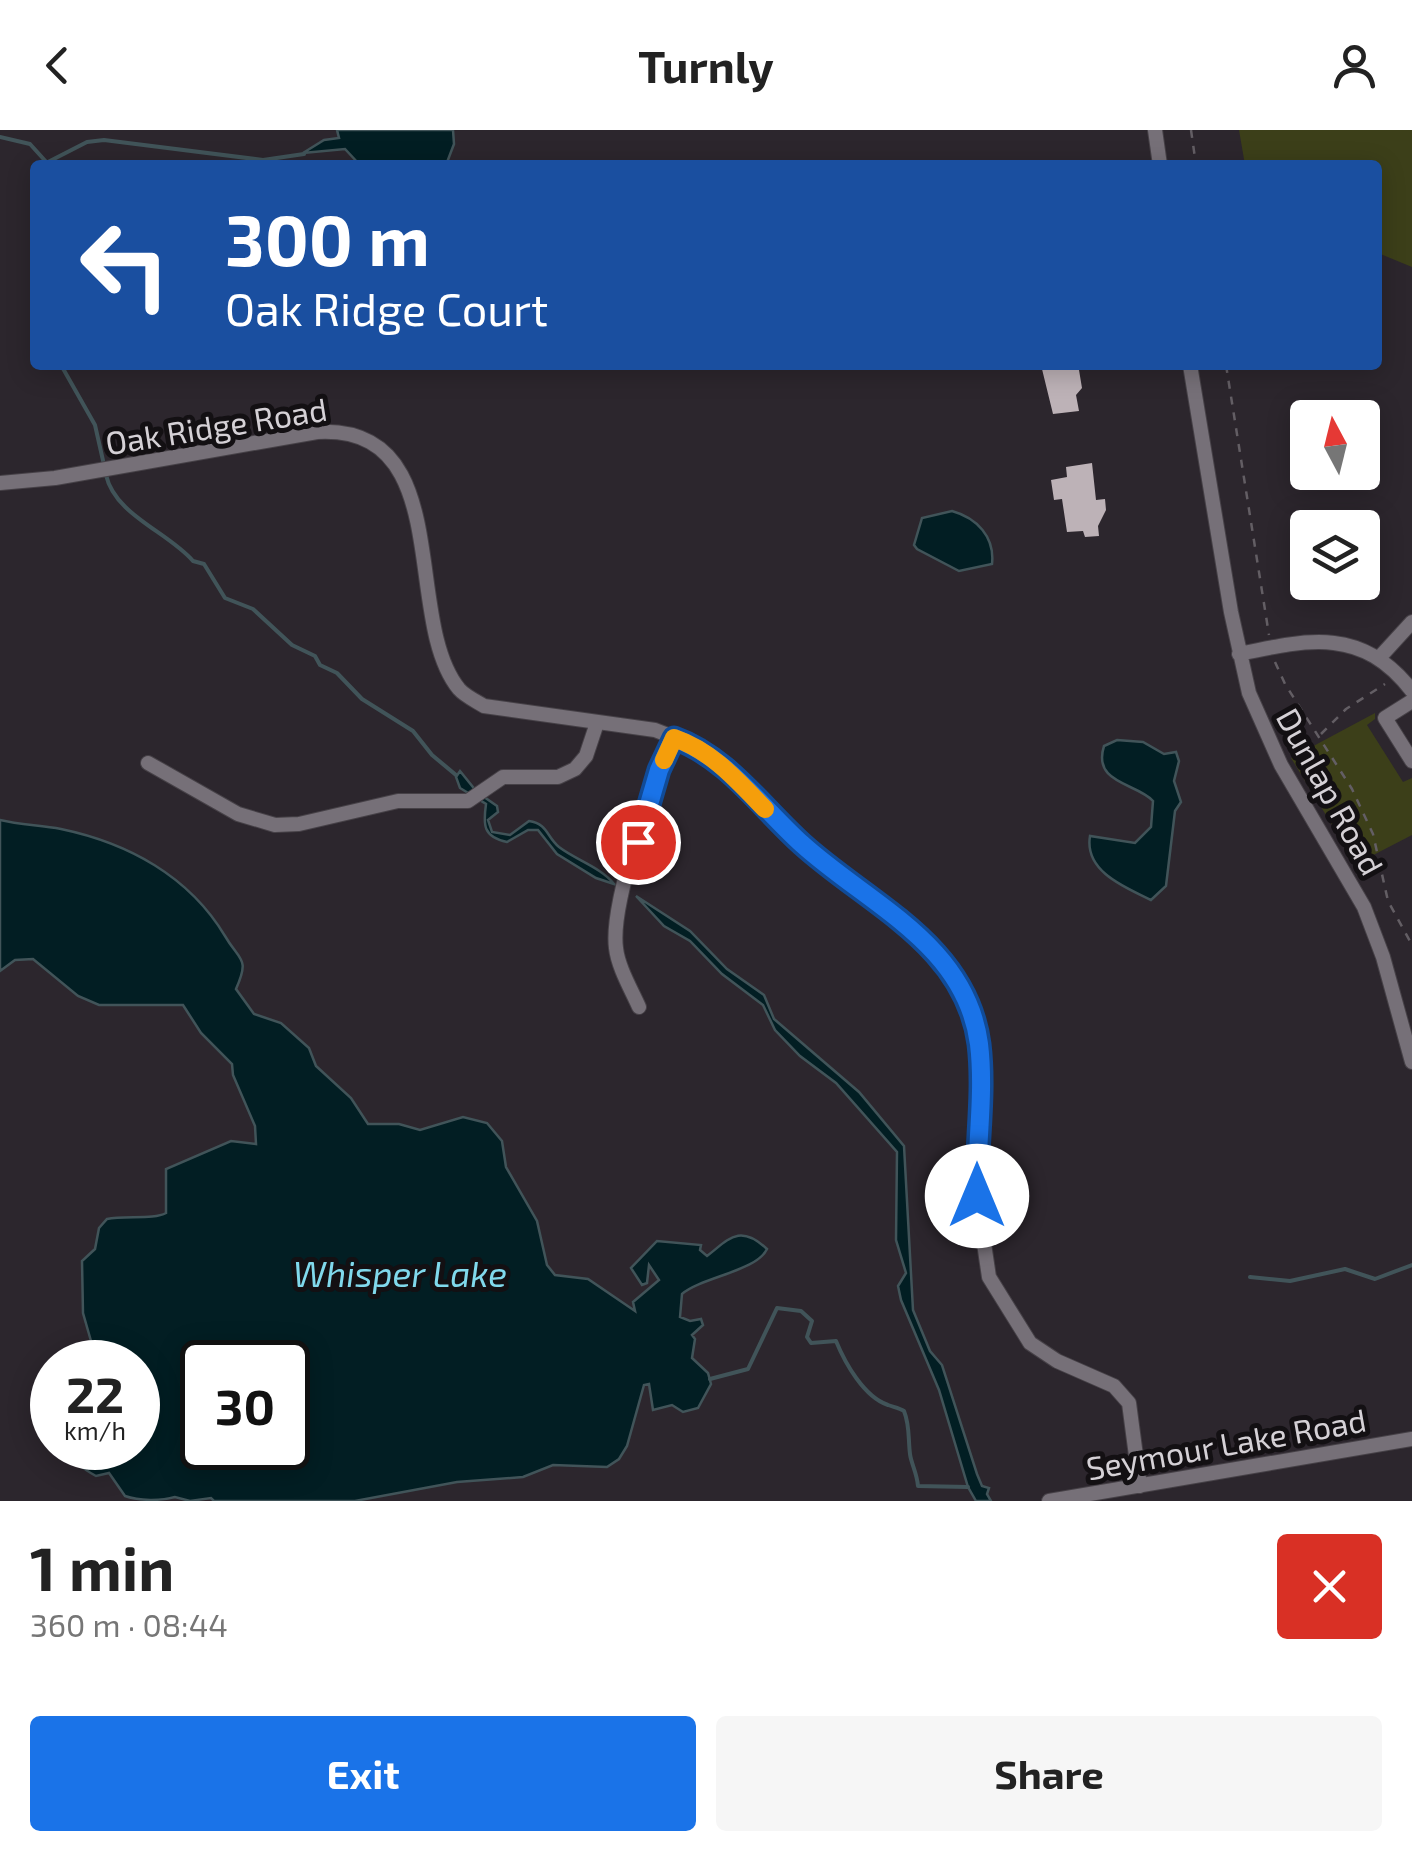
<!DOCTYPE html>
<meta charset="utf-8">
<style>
:root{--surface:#fff;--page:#f6f6f6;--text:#222;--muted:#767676;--accent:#1a73e8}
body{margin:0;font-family:"Exo 2",sans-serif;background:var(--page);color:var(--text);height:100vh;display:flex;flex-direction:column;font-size:38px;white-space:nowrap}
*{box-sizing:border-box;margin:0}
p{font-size:32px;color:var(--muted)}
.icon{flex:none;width:55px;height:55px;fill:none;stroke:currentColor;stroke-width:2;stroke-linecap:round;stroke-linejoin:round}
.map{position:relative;height:1371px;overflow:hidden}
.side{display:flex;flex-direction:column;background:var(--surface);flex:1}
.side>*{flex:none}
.banner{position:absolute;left:30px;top:30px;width:1352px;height:210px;border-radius:10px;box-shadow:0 5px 25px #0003;background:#1a4fa0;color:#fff;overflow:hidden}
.needle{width:65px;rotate:353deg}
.controls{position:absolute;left:1290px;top:270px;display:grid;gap:20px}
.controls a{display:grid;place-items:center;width:90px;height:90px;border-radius:10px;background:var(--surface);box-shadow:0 5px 25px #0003;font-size:50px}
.speed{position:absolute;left:30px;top:1210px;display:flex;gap:20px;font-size:50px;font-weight:700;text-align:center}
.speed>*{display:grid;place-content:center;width:130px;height:130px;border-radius:50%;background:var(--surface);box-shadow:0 5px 25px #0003;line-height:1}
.speed small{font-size:25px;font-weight:400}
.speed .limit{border:5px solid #111;border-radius:15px;background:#fff;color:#111}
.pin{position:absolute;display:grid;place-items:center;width:85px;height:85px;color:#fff;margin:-42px;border:5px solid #fff;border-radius:50%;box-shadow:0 2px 10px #0007}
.me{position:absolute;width:110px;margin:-55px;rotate:0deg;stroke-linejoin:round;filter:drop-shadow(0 0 8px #0008)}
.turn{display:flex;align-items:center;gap:35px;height:210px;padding:0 30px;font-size:45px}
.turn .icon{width:130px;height:130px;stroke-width:2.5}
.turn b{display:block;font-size:70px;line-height:85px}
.round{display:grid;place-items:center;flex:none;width:105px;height:105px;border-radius:10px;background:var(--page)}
.head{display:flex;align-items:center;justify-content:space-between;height:170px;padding:0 30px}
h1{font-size:60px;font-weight:700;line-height:75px}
.button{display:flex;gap:20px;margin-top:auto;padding:20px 30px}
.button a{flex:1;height:115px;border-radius:10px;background:var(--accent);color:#fff;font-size:40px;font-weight:700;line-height:115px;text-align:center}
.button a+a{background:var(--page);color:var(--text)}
header{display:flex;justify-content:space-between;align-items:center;height:130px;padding:0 30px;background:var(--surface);font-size:45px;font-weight:700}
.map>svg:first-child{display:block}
.green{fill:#3c3f19}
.water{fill:#021e23;stroke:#415459;stroke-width:2.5;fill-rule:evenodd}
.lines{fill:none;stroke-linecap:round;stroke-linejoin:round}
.stream{stroke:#415459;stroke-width:4}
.building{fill:#bdb2b7}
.minor-casing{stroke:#464147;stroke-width:16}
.path{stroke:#635e64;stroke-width:2.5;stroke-dasharray:8 8;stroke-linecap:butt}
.minor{stroke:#767078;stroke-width:14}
.route-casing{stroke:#114b97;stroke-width:25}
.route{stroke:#1a73e8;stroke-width:18}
.slow{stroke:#f59e0b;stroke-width:18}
.labels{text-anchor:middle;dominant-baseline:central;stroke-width:10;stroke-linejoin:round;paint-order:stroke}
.street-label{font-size:32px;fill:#d5d1d6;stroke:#131013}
.water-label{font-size:35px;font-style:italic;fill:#80d9ec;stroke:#131013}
</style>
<header><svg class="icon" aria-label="back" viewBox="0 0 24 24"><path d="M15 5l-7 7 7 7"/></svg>Turnly<svg class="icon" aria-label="person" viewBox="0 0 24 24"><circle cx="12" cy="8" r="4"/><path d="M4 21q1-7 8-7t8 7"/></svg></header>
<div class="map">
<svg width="1412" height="1371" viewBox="0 0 1412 1371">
<rect width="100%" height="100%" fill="#2c262d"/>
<!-- green -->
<path class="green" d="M1239,0H1412V137L1378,123V35H1245Z
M1375,583V589L1367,595L1403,652L1412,648V705L1356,734L1291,628Z"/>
<!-- water -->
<path class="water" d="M337,0H453L454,14L446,35H360L345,19L303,23L324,10L339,8Z
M952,381C977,388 995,407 992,434L959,441L917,419L914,415L922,388Z
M1117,610L1143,612L1164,624L1176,622L1179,631L1174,651L1181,672L1175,681L1166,756L1151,770C1124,757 1084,741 1090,706L1135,713L1151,697L1153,671C1137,653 1092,654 1104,616Z
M460,641L477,662L497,676L498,682L488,690L492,702L510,705L529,691C548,694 546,706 559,717C576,730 602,738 614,754L596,748L557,724L538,700H528L507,712C483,707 483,695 486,674L460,658L456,647Z
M0,690C20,695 41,695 61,699C128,713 189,746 225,806C240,832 250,827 236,859L254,884L281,893L309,918L316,936L351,968L368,994H399L420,1000L463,987L487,993L502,1011L506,1037L537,1091L547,1135L555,1145L588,1149L635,1181L633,1172L659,1150L649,1135L647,1153L642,1155L631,1138L657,1111L701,1115L700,1120L707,1126C728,1110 739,1093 767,1119C757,1141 702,1147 682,1164L680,1187L690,1191L701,1189L703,1195L692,1205L695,1209L692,1228L708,1243L711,1254L698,1278L683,1282L672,1275L653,1280L649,1254L644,1255L627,1316L619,1329L607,1337L553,1335L523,1347L457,1352L355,1371H214L211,1368L190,1371L175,1367C161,1371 139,1371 125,1366L109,1343L96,1346C83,1339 74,1333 73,1318H138V1232H109L91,1211L83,1183L82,1131L95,1119L99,1098L107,1089C124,1085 154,1090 166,1083V1039L231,1011L256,1014L255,996L233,945L232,934L201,903L183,875H99L78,866L33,829L15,830L0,841ZM288,1232V1318H202V1232Z
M636,766L690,801L727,839L764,865L774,889L859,962L904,1016L913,1180L930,1221L942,1235L977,1344L982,1356L989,1358L987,1364L991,1371H976L968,1357L939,1260L901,1170L898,1156L906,1143L896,1110L897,1022L836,953L800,926L775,900L763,875L722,844L690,811L664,796Z"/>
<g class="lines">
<!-- stream -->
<path class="stream" d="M0,7L30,14L49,35
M48,32L87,12L104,10L263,30L304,24
M61,235L95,295L104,335
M106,345C115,385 168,402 193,431L204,434L225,468L253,479L292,515L315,526L320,535L337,543L362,569L413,601L432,625L456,645
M1250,1147L1290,1151L1345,1139L1375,1149L1412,1135
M710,1249L748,1239L777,1178L801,1181L812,1191L807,1207L811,1213L836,1211C845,1233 864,1267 888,1275C893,1277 899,1278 904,1281C910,1296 908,1308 910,1324C911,1333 917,1343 918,1356L968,1357"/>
</g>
<!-- building -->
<path class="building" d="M1041,235H1075L1079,240L1082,258L1076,265L1079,281L1053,284Z
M1092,333L1096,370L1105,369L1106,380L1098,396L1099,406L1085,407L1083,401L1067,402L1062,369L1054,370L1051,350L1067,347L1066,337Z"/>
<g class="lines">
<!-- minor casing -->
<g class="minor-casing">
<path id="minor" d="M1155,0L1160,35
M1190,235L1231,482L1249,563L1281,635L1364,777L1383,827L1412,932
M0,353L55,348L317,302C458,294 401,488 459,559C465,566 476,571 484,576L655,600L691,614L717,631L805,717L937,822L960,856L979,913L977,1066L989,1147L1030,1213L1057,1231L1114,1256L1129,1273L1140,1356
M1239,524C1309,509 1363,497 1412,561
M1379,528L1412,492
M1412,571L1385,588L1412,631
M148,633L238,684L275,695L299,694L398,671H468L503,647H558L575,639L586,626L597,593
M639,877C631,859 618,837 616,818C610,773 654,650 674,607
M1049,1371L1412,1309"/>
</g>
<!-- path -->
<path class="path" d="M1191,0L1196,35
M1226,235L1269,505
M1275,532L1285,554L1352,659L1373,704L1388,771L1412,815
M1321,604L1346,579L1385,554"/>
<!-- minor -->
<use href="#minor" class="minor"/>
</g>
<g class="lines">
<!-- route casing -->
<g class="route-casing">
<path id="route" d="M638,712L659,640L674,608C727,627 761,677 802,714C868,774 966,814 979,914C985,964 976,1016 977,1066"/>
</g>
<!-- route -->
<use href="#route" class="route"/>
<!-- slow -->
<path class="slow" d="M664,630L674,608C712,621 737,650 765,679"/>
</g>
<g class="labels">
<!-- street labels -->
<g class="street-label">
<text transform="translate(216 295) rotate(-9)">Oak Ridge Road</text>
<text transform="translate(1331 661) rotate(61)">Dunlap Road</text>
<text transform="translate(1226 1313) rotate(-10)">Seymour Lake Road</text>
</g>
<!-- water labels -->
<g class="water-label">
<text x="400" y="1143">Whisper Lake</text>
</g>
</g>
</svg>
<div class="controls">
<a><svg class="needle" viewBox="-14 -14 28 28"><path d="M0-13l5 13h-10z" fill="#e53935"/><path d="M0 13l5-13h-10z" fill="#767676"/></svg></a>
<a><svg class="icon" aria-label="layers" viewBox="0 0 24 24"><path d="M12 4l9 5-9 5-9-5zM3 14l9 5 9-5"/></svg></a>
</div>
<div class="speed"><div>22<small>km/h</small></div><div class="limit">30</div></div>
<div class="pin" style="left:638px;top:712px;background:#d93025"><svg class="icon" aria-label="arrive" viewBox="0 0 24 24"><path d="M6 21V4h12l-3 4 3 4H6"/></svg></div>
<svg class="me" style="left:977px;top:1066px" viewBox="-20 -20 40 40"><circle r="19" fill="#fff"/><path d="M0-13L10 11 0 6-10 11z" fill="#1a73e8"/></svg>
<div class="banner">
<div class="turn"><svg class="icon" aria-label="left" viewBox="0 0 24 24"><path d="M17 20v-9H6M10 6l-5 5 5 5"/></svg><div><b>300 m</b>Oak Ridge Court</div></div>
</div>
</div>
<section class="side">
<div class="head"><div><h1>1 min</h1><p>360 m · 08:44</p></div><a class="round" style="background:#d93025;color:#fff"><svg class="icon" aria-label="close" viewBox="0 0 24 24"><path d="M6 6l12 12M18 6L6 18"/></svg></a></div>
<div class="button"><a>Exit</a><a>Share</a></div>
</section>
